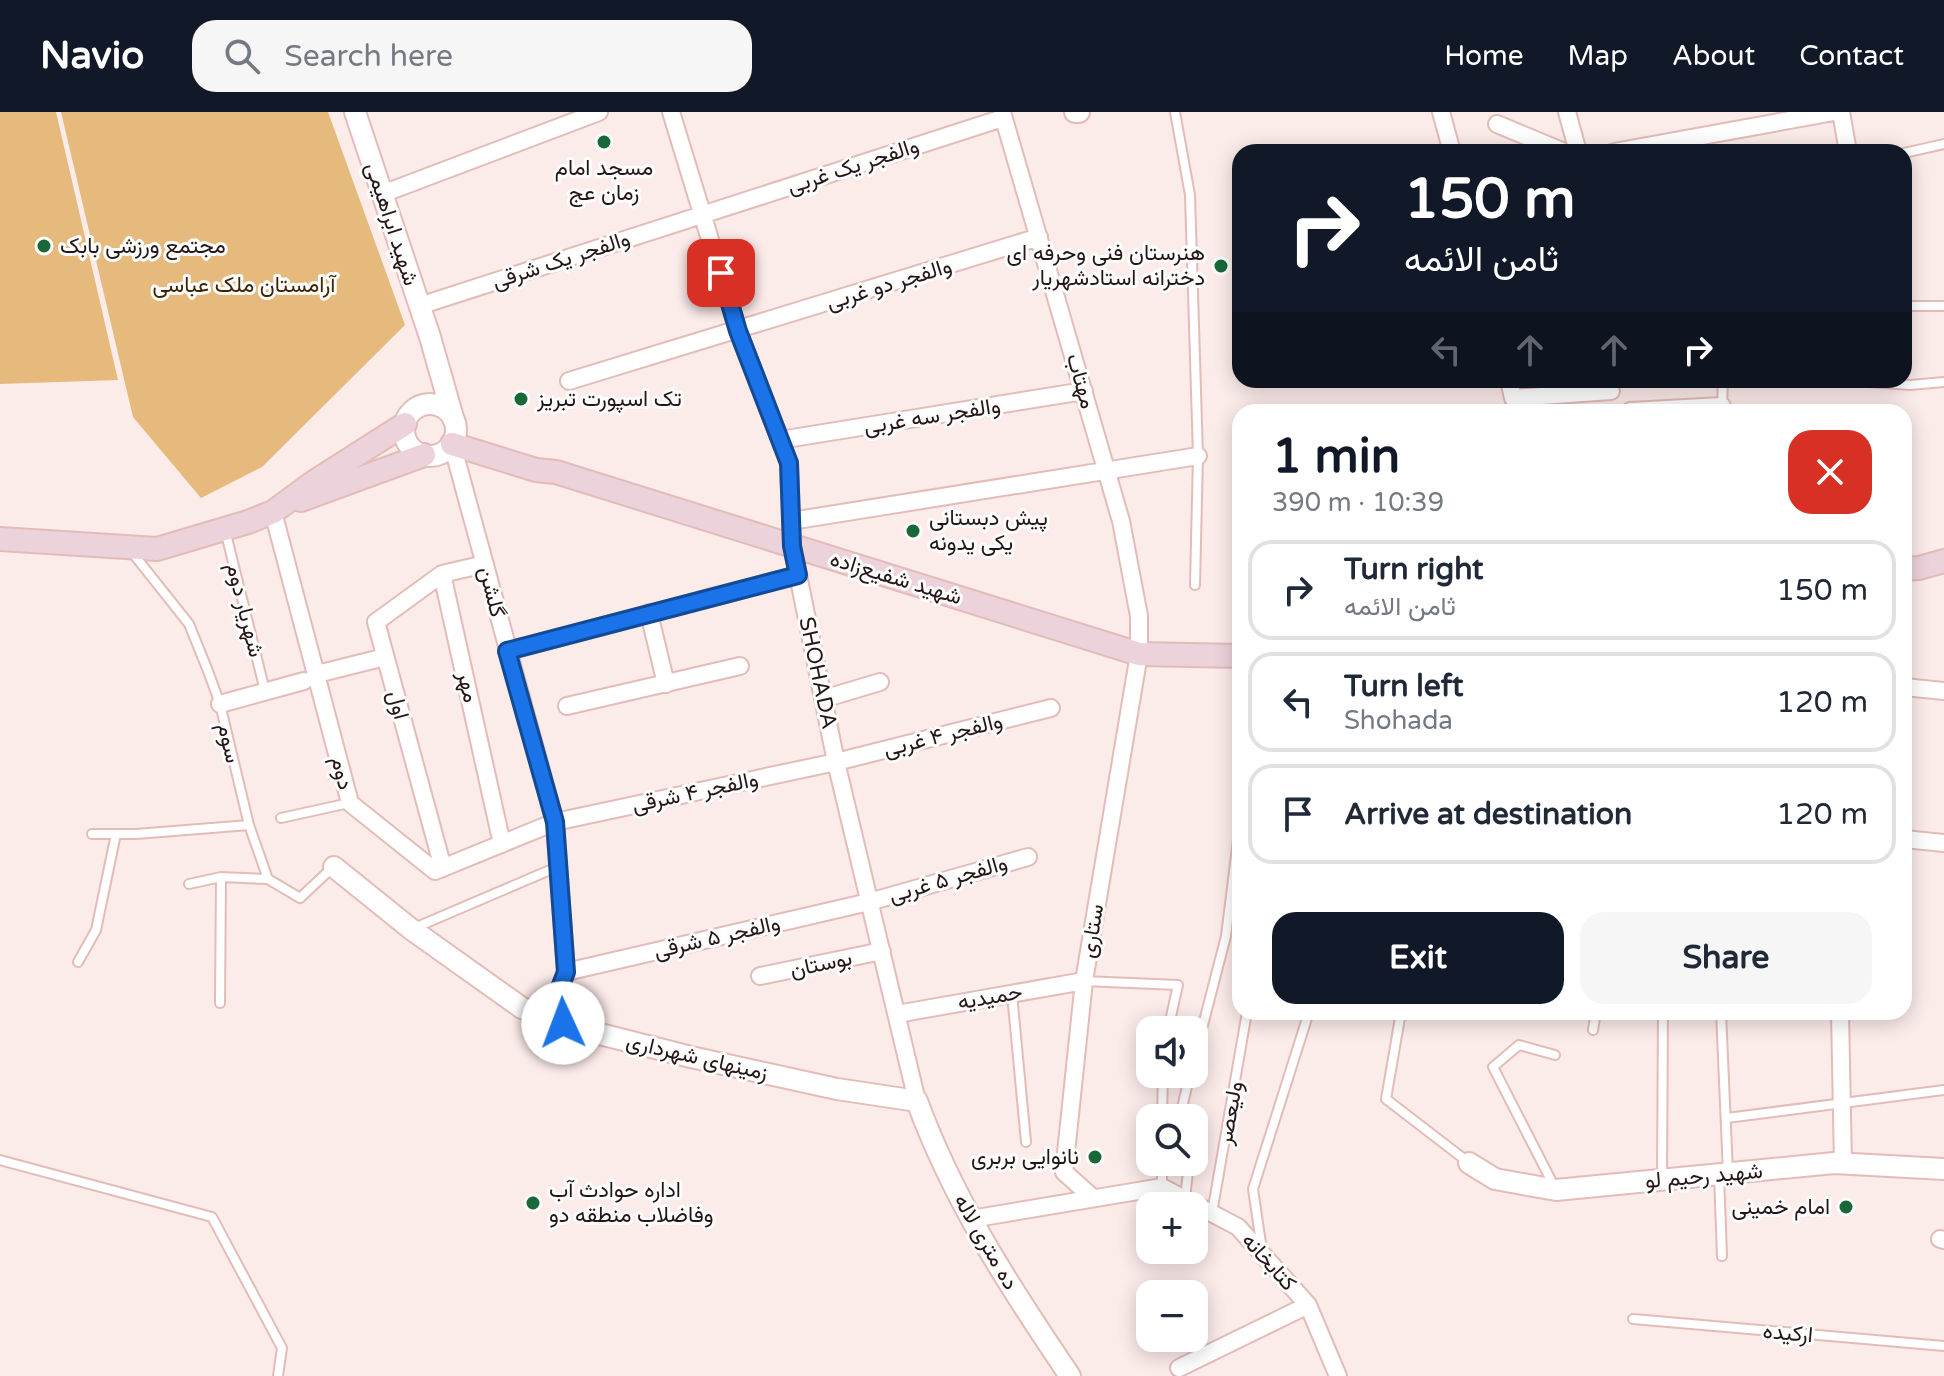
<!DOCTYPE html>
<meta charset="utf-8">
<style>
:root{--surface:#fff;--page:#f6f6f7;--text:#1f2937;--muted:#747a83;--line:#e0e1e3;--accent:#111827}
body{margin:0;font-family:"Varela Round",Vazirmatn,sans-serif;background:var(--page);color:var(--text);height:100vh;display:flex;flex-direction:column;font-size:30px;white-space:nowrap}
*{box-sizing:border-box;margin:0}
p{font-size:26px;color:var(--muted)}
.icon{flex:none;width:44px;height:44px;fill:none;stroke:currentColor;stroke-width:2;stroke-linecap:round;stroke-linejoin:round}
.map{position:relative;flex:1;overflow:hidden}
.drawer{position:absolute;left:1232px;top:292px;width:680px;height:616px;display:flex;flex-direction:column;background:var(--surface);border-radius:24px;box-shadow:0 4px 20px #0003}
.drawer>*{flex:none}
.banner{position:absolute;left:1232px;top:32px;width:680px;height:244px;border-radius:24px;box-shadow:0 4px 20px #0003;background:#111827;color:#fff;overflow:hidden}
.fabs{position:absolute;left:1136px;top:904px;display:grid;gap:16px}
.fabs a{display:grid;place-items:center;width:72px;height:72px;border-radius:16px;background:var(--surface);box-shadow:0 4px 20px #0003;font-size:40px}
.pin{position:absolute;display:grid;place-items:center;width:68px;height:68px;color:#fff;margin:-34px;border-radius:16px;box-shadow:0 4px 12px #0006}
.me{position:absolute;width:88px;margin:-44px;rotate:358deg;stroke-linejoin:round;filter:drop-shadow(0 0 6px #0008)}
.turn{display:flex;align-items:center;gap:28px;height:168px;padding:0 40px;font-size:36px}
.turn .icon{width:104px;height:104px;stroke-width:2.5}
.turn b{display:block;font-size:56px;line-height:68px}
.lanes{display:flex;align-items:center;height:76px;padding:0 40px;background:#0003;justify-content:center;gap:40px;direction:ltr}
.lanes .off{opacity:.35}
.round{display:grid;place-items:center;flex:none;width:84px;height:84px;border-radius:24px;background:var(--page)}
.summary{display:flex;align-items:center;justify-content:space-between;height:136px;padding:0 40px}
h1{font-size:48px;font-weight:700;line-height:60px;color:var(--accent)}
.primary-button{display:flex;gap:16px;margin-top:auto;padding:16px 40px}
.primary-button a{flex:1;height:92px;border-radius:24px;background:var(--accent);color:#fff;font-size:32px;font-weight:700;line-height:92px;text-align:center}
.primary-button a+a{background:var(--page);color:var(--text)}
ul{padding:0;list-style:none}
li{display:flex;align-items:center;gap:24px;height:100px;margin:0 16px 12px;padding:0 24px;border:4px solid var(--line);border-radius:24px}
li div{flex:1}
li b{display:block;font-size:30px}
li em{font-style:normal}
header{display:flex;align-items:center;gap:48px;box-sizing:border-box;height:112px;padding:0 40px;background:var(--accent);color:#fff}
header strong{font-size:38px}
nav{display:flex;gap:44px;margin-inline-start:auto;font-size:28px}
.search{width:560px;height:72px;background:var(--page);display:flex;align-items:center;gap:20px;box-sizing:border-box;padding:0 28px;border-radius:24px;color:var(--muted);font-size:30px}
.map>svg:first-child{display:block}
.green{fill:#e5ba7c}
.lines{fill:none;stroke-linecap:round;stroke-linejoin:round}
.service-casing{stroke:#e3bcb8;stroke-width:12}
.minor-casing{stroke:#e3bcb8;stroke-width:20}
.tertiary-casing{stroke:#e3bcb8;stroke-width:24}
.secondary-casing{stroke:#e3bcb8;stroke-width:26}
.service{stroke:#fff;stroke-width:8}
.minor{stroke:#fff;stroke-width:16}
.tertiary{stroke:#fff;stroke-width:20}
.secondary{stroke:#ecd2db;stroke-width:22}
.route-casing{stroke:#114b97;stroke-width:20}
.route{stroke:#1a73e8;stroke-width:14}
.poi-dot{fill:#186838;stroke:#fcfcfc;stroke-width:3}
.labels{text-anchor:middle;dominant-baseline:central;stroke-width:6;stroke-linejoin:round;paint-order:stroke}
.street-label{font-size:22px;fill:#241615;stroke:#fcfcfc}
.poi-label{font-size:22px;fill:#241615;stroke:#fcfcfc;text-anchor:start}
.park-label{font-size:22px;fill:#3b2601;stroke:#fcfcfc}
</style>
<header>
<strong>Navio</strong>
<div class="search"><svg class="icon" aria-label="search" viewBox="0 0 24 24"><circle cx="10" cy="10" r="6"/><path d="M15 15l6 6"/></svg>Search here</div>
<nav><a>Home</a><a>Map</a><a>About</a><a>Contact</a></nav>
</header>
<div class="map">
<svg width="1944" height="1264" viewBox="0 0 1944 1264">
<rect width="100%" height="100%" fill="#fbebe9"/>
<!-- green -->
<path class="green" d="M0,0H56L118,268L0,272Z
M61,0H328L405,213L262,355L201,386L133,305Z"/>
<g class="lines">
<!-- service casing -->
<g class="service-casing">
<path id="service" d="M1175,0L1190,83L1198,344L1195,473
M1904,41L1944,32
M1904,194H1944
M1842,268L1910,273L1944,270
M1722,295L1723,268
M225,418L265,579
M131,439L189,512L208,559L220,592L249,713L268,767L300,786L332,756
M281,706L349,691
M92,722H136L249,713
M189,772L221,765L268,767
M412,817L557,755
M78,850L96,818L116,722
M1084,869L1178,873L1168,918
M1012,882L1026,1030
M220,891L221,765
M1401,900L1386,987L1468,1050
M1721,900L1728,1061
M1593,918L1596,900
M1194,948L1226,824L1240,711
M1162,1006L1163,962
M1183,1006L1181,1000L1190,962
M1727,1006L1944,978
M0,1048L212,1105L282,1236L278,1264
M1719,1063L1722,1144
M1662,1067L1663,900
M1554,1074L1493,955L1519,933L1555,943
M1162,1075V1050
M1185,1087L1189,1050
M1212,1101L1247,900
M1262,1138L1253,1077L1309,900
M1633,1207L1944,1234"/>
</g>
<!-- minor casing -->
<g class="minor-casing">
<path id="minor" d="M671,0L738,219L789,351L792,434L798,463L836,650L917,989
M1002,0L1121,409L1139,504V542L1084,869L1064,1060L1093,1086
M1441,0L1452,40
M1567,0L1578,40
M1841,0L1848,40
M1497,12L1564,40
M1614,40L1834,0
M382,82L599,0
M419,194L1003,6
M1509,268L1513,286L1611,279
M569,269L1039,125
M1630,299L1722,294
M780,328L1084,279
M452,332L555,710L566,860L558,881L563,911
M273,400L350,691L435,759L555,710L836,650L1051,596
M791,409L1198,344
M485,452L442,462L502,732
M442,462L376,510L443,756
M649,501L666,572
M507,539L798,463
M317,562L385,545
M1904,575L1944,579
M823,587L880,570
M220,592L304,569
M567,594L740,554
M1904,727L1944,731
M566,860L869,790L1028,745
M760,864L882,839
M1840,900L1843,1052
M897,902L1084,869
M971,1107L1162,1075L1238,1115L1308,1193L1338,1264
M1940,1127L1944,1128
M1179,1256L1308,1193"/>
</g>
<!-- tertiary casing -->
<g class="tertiary-casing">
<path id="tertiary" d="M355,0L430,225L454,309
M1075,0H1079
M404 318a26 26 0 1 1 52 0a26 26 0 1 1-52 0Z
M334,755L411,817L522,896L588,919L691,945L837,977L917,989C953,1088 1011,1177 1070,1264
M1469,1051L1495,1067L1556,1078L1834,1051L1944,1057"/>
</g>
<!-- secondary casing -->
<g class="secondary-casing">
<path id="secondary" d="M452,332L536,358L556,360L1139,542L1240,544
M301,388L424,343
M0,427L157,437L248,410L273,400L314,370L405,312
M1904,457L1919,456L1944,449"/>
</g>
<!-- service -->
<use href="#service" class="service"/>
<!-- minor -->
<use href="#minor" class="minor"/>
<!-- tertiary -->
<use href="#tertiary" class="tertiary"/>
<!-- secondary -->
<use href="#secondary" class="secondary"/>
</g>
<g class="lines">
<!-- route casing -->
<g class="route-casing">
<path id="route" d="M563,911L558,881L566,860L555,710L507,539L798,463L792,434L789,351L738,219L721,161"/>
</g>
<!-- route -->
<use href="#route" class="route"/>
</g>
<!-- markers -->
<g class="poi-dot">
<circle cx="604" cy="30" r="8"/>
<circle cx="44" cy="134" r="8"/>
<circle cx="1221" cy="154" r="8"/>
<circle cx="521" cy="287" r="8"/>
<circle cx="913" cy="419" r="8"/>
<circle cx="1095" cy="1045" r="8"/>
<circle cx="533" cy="1091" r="8"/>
<circle cx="1846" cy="1095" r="8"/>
</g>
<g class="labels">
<!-- street labels -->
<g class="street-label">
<text transform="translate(853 54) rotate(-18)">والفجر یک غربی</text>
<text transform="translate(392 112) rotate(72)">شهید ابراهیمی</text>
<text transform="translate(561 148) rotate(-18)">والفجر یک شرقی</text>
<text transform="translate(889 172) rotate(-17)">والفجر دو غربی</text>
<text transform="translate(1081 269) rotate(74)">مهتاب</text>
<text transform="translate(932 304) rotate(-9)">والفجر سه غربی</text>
<text transform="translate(896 466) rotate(17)">شهید شفیع‌زاده</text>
<text transform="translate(492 480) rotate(76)">گلشن</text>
<text transform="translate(245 498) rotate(76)">شهریار دوم</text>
<text transform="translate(818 561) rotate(78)">SHOHADA</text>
<text transform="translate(468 575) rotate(77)">مهر</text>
<text transform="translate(398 593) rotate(75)">اول</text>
<text transform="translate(943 623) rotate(-14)">والفجر ۴ غربی</text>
<text transform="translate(229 631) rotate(77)">سوم</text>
<text transform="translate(342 661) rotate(76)">دوم</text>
<text transform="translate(695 680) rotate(-12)">والفجر ۴ شرقی</text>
<text transform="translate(948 767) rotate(-16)">والفجر ۵ غربی</text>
<text transform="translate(1092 819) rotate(-80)">ستاری</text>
<text transform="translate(717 825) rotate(-13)">والفجر ۵ شرقی</text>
<text transform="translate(821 852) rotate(-12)">بوستان</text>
<text transform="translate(990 885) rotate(-10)">حمیدیه</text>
<text transform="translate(697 945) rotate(13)">زمینهای شهرداری</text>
<text transform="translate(1230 1001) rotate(-80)">ولیعصر</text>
<text transform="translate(1704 1064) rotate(-5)">شهید رحیم لو</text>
<text transform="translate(986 1130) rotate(60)">ده متری لاله</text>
<text transform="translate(1269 1150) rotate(48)">کتابخانه</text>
<text transform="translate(1788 1221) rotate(5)">ارکیده</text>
</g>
<!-- poi labels -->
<g class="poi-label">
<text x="604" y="56" text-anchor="middle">مسجد امام<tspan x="604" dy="25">زمان عج</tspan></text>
<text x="60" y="134">مجتمع ورزشی بابک</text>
<text x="1205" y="141" text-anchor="end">هنرستان فنی وحرفه ای<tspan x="1205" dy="25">دخترانه استادشهریار</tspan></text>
<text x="537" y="287">تک اسپورت تبریز</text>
<text x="929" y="406">پیش دبستانی<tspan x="929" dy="25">یکی یدونه</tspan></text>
<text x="1079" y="1045" text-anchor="end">نانوایی بربری</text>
<text x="549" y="1078">اداره حوادث آب<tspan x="549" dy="25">وفاضلاب منطقه دو</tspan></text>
<text x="1830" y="1095" text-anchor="end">امام خمینی</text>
</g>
<!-- park labels -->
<g class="park-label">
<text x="244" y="173">آرامستان ملک عباسی</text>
</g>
</g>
</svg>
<div class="fabs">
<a><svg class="icon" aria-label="sound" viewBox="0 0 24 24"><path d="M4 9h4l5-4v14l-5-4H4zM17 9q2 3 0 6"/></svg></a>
<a><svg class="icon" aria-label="search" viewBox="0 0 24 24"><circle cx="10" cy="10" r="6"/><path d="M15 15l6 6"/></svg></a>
<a>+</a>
<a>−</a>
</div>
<div class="pin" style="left:721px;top:161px;background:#d93025"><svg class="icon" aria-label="arrive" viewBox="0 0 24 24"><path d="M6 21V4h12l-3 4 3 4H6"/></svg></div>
<svg class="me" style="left:563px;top:911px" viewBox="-20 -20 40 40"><circle r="19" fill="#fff"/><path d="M0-13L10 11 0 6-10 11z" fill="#1a73e8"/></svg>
<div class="banner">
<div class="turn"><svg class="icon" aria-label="right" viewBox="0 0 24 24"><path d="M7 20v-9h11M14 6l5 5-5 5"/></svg><div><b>150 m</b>ثامن الائمه</div></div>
<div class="lanes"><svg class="icon off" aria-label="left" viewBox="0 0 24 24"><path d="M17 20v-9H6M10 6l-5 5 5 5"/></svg><svg class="icon off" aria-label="ahead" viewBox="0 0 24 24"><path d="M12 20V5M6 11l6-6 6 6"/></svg><svg class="icon off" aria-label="ahead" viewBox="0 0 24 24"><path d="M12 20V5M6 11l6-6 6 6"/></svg><svg class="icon" aria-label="right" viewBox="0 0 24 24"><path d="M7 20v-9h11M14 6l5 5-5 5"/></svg></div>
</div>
<section class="drawer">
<div class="summary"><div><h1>1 min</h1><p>390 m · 10:39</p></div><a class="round" style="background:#d93025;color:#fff"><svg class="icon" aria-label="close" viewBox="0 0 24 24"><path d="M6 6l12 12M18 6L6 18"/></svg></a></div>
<ul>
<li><svg class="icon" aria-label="right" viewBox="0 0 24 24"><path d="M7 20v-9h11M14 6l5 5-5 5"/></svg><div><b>Turn right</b><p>ثامن الائمه</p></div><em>150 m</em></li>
<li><svg class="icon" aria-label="left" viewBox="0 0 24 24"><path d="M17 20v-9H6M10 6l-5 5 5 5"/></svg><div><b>Turn left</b><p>Shohada</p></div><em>120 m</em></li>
<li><svg class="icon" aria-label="arrive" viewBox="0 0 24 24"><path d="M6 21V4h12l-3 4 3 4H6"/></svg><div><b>Arrive at destination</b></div><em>120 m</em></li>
</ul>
<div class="primary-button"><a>Exit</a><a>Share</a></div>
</section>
</div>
